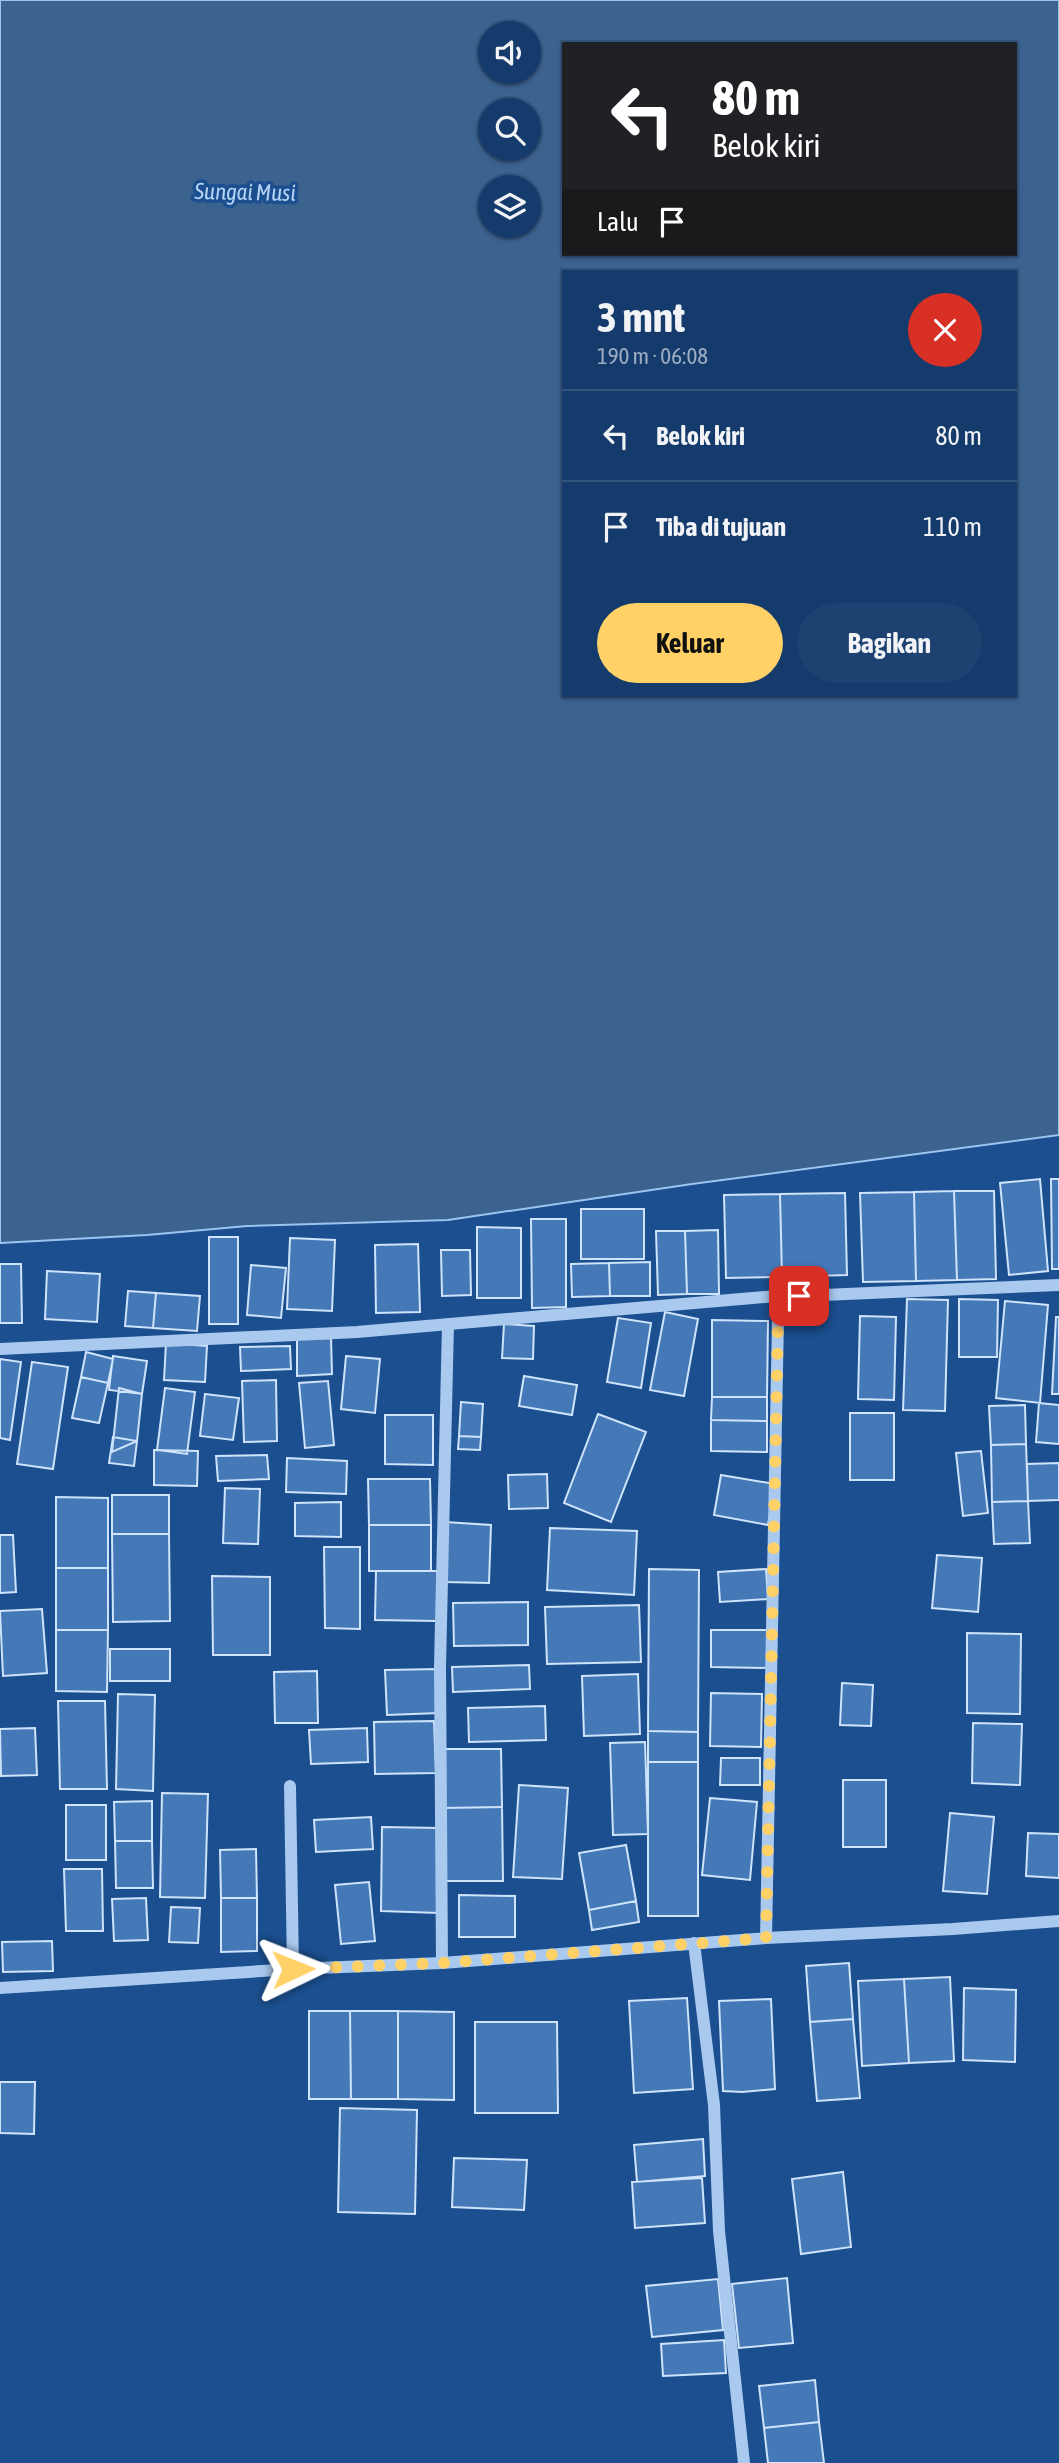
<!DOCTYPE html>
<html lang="id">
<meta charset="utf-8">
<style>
:root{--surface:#143b6b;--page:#1d4271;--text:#f1f3f6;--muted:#9dadc1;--line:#33557e;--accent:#ffd166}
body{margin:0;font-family:"Asap Condensed",sans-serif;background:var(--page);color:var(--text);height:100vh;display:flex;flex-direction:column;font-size:26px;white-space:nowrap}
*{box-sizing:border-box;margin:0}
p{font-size:23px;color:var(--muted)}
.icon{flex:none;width:38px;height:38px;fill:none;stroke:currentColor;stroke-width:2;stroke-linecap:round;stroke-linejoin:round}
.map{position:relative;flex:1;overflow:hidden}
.sheet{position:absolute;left:562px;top:270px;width:455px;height:427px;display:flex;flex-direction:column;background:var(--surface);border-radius:0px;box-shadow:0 2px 5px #0004,0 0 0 2px var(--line)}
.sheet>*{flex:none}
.hud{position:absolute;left:562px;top:42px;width:455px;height:214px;border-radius:0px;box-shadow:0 2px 5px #0004,0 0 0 2px var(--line);background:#202124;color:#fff;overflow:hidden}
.controls{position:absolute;left:478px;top:21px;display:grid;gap:14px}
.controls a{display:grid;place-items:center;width:63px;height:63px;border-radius:50%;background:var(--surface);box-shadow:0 2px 5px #0004,0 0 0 2px var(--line);font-size:35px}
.pin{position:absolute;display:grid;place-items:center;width:60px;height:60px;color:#fff;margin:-30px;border-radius:14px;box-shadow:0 4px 10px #0006}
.me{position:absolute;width:77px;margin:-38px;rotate:88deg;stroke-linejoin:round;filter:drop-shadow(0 0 5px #0008)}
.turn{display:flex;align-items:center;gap:24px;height:147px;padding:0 35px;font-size:32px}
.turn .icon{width:91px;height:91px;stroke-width:2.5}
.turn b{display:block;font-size:49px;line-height:60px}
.then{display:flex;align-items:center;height:66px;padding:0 35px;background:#0003;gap:14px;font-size:26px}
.round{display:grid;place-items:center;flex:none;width:74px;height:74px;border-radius:37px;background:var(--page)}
.summary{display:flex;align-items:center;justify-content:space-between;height:119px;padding:0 35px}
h1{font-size:42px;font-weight:700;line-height:52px}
.cta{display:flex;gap:14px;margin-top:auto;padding:14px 35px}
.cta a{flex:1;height:80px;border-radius:42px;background:var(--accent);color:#111;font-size:28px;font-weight:700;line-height:80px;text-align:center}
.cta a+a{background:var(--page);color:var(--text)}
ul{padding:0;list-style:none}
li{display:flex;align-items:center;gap:21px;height:91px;padding:0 35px;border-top:2px solid var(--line)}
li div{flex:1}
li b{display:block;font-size:26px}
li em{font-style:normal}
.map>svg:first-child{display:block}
.water{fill:#3c6290;stroke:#9cc4f0;stroke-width:2;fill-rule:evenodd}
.building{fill:#4478b7;stroke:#cfe3fa;stroke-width:2}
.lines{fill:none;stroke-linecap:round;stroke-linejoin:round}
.minor{stroke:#a9c9ee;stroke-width:12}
.route{stroke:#ffd166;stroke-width:12;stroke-dasharray:0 21.6}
.labels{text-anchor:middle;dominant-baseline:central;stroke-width:7;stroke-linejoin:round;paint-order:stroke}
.water-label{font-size:23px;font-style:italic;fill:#b5d3f5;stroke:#1b4f8f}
</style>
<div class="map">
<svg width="1059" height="2463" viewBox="0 0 1059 2463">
<rect width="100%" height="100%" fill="#1b4f8f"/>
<!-- water -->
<path class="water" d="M0,0H1059V1135L692,1184L448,1220L247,1226L147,1235L0,1243ZM490,33H528V72H490ZM564,44H1015V254H564ZM490,110H528V149H490ZM490,187H528V226H490ZM564,271H1015V695H564Z"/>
<!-- building -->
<path class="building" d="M1040,1179L1048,1271L1009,1275L1000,1183Z
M1051,1179H1059V1269H1052Z
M954,1191L957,1280L916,1281L914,1192Z
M954,1191H994L996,1279L957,1280Z
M914,1192L916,1281L863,1282L860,1193Z
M845,1193L847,1275L782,1277L780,1194Z
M780,1194L782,1277L726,1278L724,1195Z
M581,1209H644V1259H581Z
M531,1219H566V1307L532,1308Z
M477,1227L521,1228V1298H477Z
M718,1230L719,1294H687L685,1231Z
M656,1231H685L687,1294L658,1295Z
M209,1237H238V1324H209Z
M290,1238L335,1240L332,1311L287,1309Z
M418,1244L420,1312L376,1313L375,1245Z
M441,1250H470L471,1295L442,1296Z
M650,1262V1296H610L609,1263Z
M609,1263L610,1296L572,1297L571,1264Z
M0,1264H21L22,1323H0Z
M251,1265L286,1268L281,1318L247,1315Z
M47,1271L100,1274L97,1322L45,1319Z
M128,1291L156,1293L153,1328L125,1326Z
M156,1293L200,1296L197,1331L153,1328Z
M907,1299L948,1300L945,1411L903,1410Z
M959,1299L998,1300L997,1357H959Z
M1005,1301L1048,1305L1040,1403L996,1398Z
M665,1312L698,1319L684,1396L650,1390Z
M860,1316L896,1317L894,1400L858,1399Z
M1056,1317H1059V1394H1052Z
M618,1318L651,1323L641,1388L607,1382Z
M712,1320L768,1321L767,1397H712Z
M504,1324L534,1326L533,1359L502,1358Z
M331,1338L332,1374L297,1376V1339Z
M166,1343L207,1346L205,1382L164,1380Z
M290,1346L291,1369L241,1371L240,1347Z
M86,1352L113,1359L108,1383L81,1377Z
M113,1356L147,1361L142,1394L109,1390Z
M346,1356L380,1359L375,1413L341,1409Z
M0,1359L21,1362L10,1440L0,1438Z
M32,1362L68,1367L53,1469L17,1464Z
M524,1376L577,1385L572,1415L519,1406Z
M81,1377L108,1383L99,1423L72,1418Z
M276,1380L277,1441L244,1442L242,1381Z
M328,1381L334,1445L305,1448L299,1383Z
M119,1388L142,1394L137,1441L112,1452Z
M165,1388L195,1392L187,1454L157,1450Z
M205,1394L239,1398L233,1440L200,1436Z
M712,1397H767V1421L711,1420Z
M461,1402L483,1404L481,1437L459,1436Z
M1039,1403L1059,1405V1444L1036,1442Z
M1025,1405L1026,1444L991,1445L989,1406Z
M850,1413H894V1480H850Z
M598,1414L646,1432L611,1522L564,1503Z
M385,1415H433V1465L385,1464Z
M711,1420L767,1421V1452L711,1451Z
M459,1436L481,1437L480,1450L458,1449Z
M113,1437L137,1441L134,1466L109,1463Z
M1026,1444L1028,1501L992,1502L991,1445Z
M154,1450L198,1451L197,1486L154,1485Z
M981,1451L988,1513L963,1516L956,1453Z
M267,1455L269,1479L218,1481L216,1456Z
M287,1458L347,1461L346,1494L286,1492Z
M1059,1463V1500L1028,1501L1027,1464Z
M547,1474L548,1508L509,1509L508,1475Z
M721,1475L775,1484L768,1525L714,1515Z
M368,1479H430L431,1525H369Z
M225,1488L260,1489L258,1544L223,1543Z
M112,1495H169V1534H112Z
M56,1497L108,1498V1568H56Z
M1028,1501L1030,1543L994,1544L992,1502Z
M341,1502V1537L295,1536V1503Z
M445,1522L491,1525L489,1583L444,1582Z
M369,1525H431V1571H369Z
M550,1528L637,1531L634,1595L547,1590Z
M112,1534H169L170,1621L113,1622Z
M0,1535H13L16,1592L0,1593Z
M324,1547H360V1629L325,1628Z
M937,1555L982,1558L978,1612L932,1608Z
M56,1568H108V1630H56Z
M649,1569L699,1570L698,1732L648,1731Z
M766,1569L768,1599L720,1602L718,1572Z
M376,1571H437V1621L375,1620Z
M212,1576L270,1577V1655H213Z
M528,1602V1645L454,1646L453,1603Z
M639,1605L641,1662L547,1664L545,1607Z
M42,1609L47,1673L3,1676L0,1611Z
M56,1630H108L107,1692L56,1691Z
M711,1630H772L771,1668L711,1667Z
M967,1633L1021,1634L1020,1714L967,1713Z
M110,1649H170V1681H110Z
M529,1665L530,1689L453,1692L452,1667Z
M438,1669L439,1713L387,1715L385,1670Z
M317,1671L318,1723H275L274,1672Z
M638,1674L640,1734L584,1736L582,1676Z
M842,1683L873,1685L871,1726L840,1725Z
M711,1693L762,1694L761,1747L710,1746Z
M118,1694L155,1695L153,1791L116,1789Z
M58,1701H105L107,1789H60Z
M545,1706L546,1740L469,1742L468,1708Z
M434,1721L436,1773L375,1774L374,1722Z
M973,1723L1022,1724L1020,1785L972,1783Z
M35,1728L37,1775L1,1776L0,1729Z
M367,1728L368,1762L311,1764L309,1730Z
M648,1731L698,1732V1762H648Z
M645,1742L648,1834L613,1835L610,1743Z
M442,1749H501L502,1807L443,1808Z
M721,1758H760V1785H720Z
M648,1762H698V1916H648Z
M843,1780H886V1847H843Z
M519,1785L568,1788L562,1879L513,1877Z
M162,1793L208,1794L205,1898L160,1897Z
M710,1798L757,1802L750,1880L702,1875Z
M152,1801V1841H115L114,1802Z
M66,1805H106V1860H66Z
M502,1807L503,1881H444L443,1808Z
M950,1813L994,1817L987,1894L943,1891Z
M371,1817L373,1849L316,1852L314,1820Z
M382,1827L440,1828L439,1913L381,1911Z
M1028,1833L1059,1834V1878L1026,1876Z
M115,1841H152L153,1888H116Z
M626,1845L636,1901L589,1910L579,1853Z
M256,1849L257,1898H221L220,1850Z
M64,1869H102L103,1931H66Z
M369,1882L375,1941L341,1944L335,1885Z
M459,1895L515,1896V1937H459Z
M146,1898L148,1940L114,1941L112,1899Z
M221,1898H257V1951L221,1952Z
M636,1901L639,1922L592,1930L589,1910Z
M171,1907L200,1908L198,1943L169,1942Z
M52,1941L53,1971L3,1972L2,1942Z
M849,1963L853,2019L810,2022L806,1966Z
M950,1977L954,2061L909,2063L904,1979Z
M904,1979L909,2063L862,2066L858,1981Z
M964,1988L1016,1990L1015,2062L963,2060Z
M687,1998L693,2089L634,2093L629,2001Z
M771,1999L775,2089L742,2092L723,2091L719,2001Z
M309,2011H350L351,2099H309Z
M350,2011H398V2099H351Z
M398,2011L454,2012V2100L398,2099Z
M853,2019L860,2098L817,2101L810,2022Z
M475,2022H557L558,2113H475Z
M0,2082H35L34,2134L0,2133Z
M340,2108L417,2110L415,2214L338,2212Z
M703,2139L705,2176L637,2182L634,2145Z
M454,2158L527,2160L524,2210L452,2207Z
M843,2172L851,2247L801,2254L792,2179Z
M702,2178L705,2223L635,2228L632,2182Z
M787,2278L793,2343L739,2348L732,2284Z
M718,2279L723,2330L652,2337L646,2286Z
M724,2340L726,2373L663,2376L661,2344Z
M815,2380L819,2422L764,2428L759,2386Z
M819,2422L824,2463H768L764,2428Z"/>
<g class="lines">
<!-- minor -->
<path class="minor" d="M0,1349L357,1332L741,1299L777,1296L789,1299
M290,1786L293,1969
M766,1938L778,1319C782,1306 786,1300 799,1296L1059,1285
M694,1943L714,2105L719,2231L744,2463
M442,1963L440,1666L448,1324
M0,1988L293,1969L442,1963L766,1938L953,1929L1059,1921"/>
</g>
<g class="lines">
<!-- route -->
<path class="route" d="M293,1969L442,1963L766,1938L778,1319C782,1306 786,1300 799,1296"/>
</g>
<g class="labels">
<!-- water labels -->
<g class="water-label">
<text transform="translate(245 192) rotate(1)">Sungai Musi</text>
</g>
</g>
</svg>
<div class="controls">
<a><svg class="icon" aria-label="sound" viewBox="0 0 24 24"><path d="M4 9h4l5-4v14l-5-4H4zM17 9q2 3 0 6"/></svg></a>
<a><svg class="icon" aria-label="search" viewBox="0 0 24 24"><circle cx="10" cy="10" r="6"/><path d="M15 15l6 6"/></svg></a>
<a><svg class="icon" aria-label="layers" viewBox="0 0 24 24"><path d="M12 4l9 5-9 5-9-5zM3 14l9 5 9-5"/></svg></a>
</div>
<div class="pin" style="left:799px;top:1296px;background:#d93025"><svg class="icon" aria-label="arrive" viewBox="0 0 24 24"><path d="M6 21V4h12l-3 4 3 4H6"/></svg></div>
<svg class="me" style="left:293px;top:1969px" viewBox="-20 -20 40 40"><path d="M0-17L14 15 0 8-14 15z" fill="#ffd166" stroke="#fff" stroke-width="4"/></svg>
<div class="hud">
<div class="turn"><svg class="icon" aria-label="left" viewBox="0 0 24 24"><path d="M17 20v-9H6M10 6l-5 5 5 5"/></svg><div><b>80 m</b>Belok kiri</div></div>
<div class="then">Lalu<svg class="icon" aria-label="arrive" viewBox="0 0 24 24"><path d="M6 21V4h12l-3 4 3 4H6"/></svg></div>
</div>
<section class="sheet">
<div class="summary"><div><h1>3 mnt</h1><p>190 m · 06:08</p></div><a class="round" style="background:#d93025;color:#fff"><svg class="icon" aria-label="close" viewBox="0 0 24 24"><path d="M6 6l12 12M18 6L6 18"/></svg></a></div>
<ul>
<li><svg class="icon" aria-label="left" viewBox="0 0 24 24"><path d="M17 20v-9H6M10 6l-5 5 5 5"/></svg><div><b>Belok kiri</b></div><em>80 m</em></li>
<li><svg class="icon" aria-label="arrive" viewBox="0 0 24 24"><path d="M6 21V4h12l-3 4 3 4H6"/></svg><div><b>Tiba di tujuan</b></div><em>110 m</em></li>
</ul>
<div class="cta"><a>Keluar</a><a>Bagikan</a></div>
</section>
</div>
